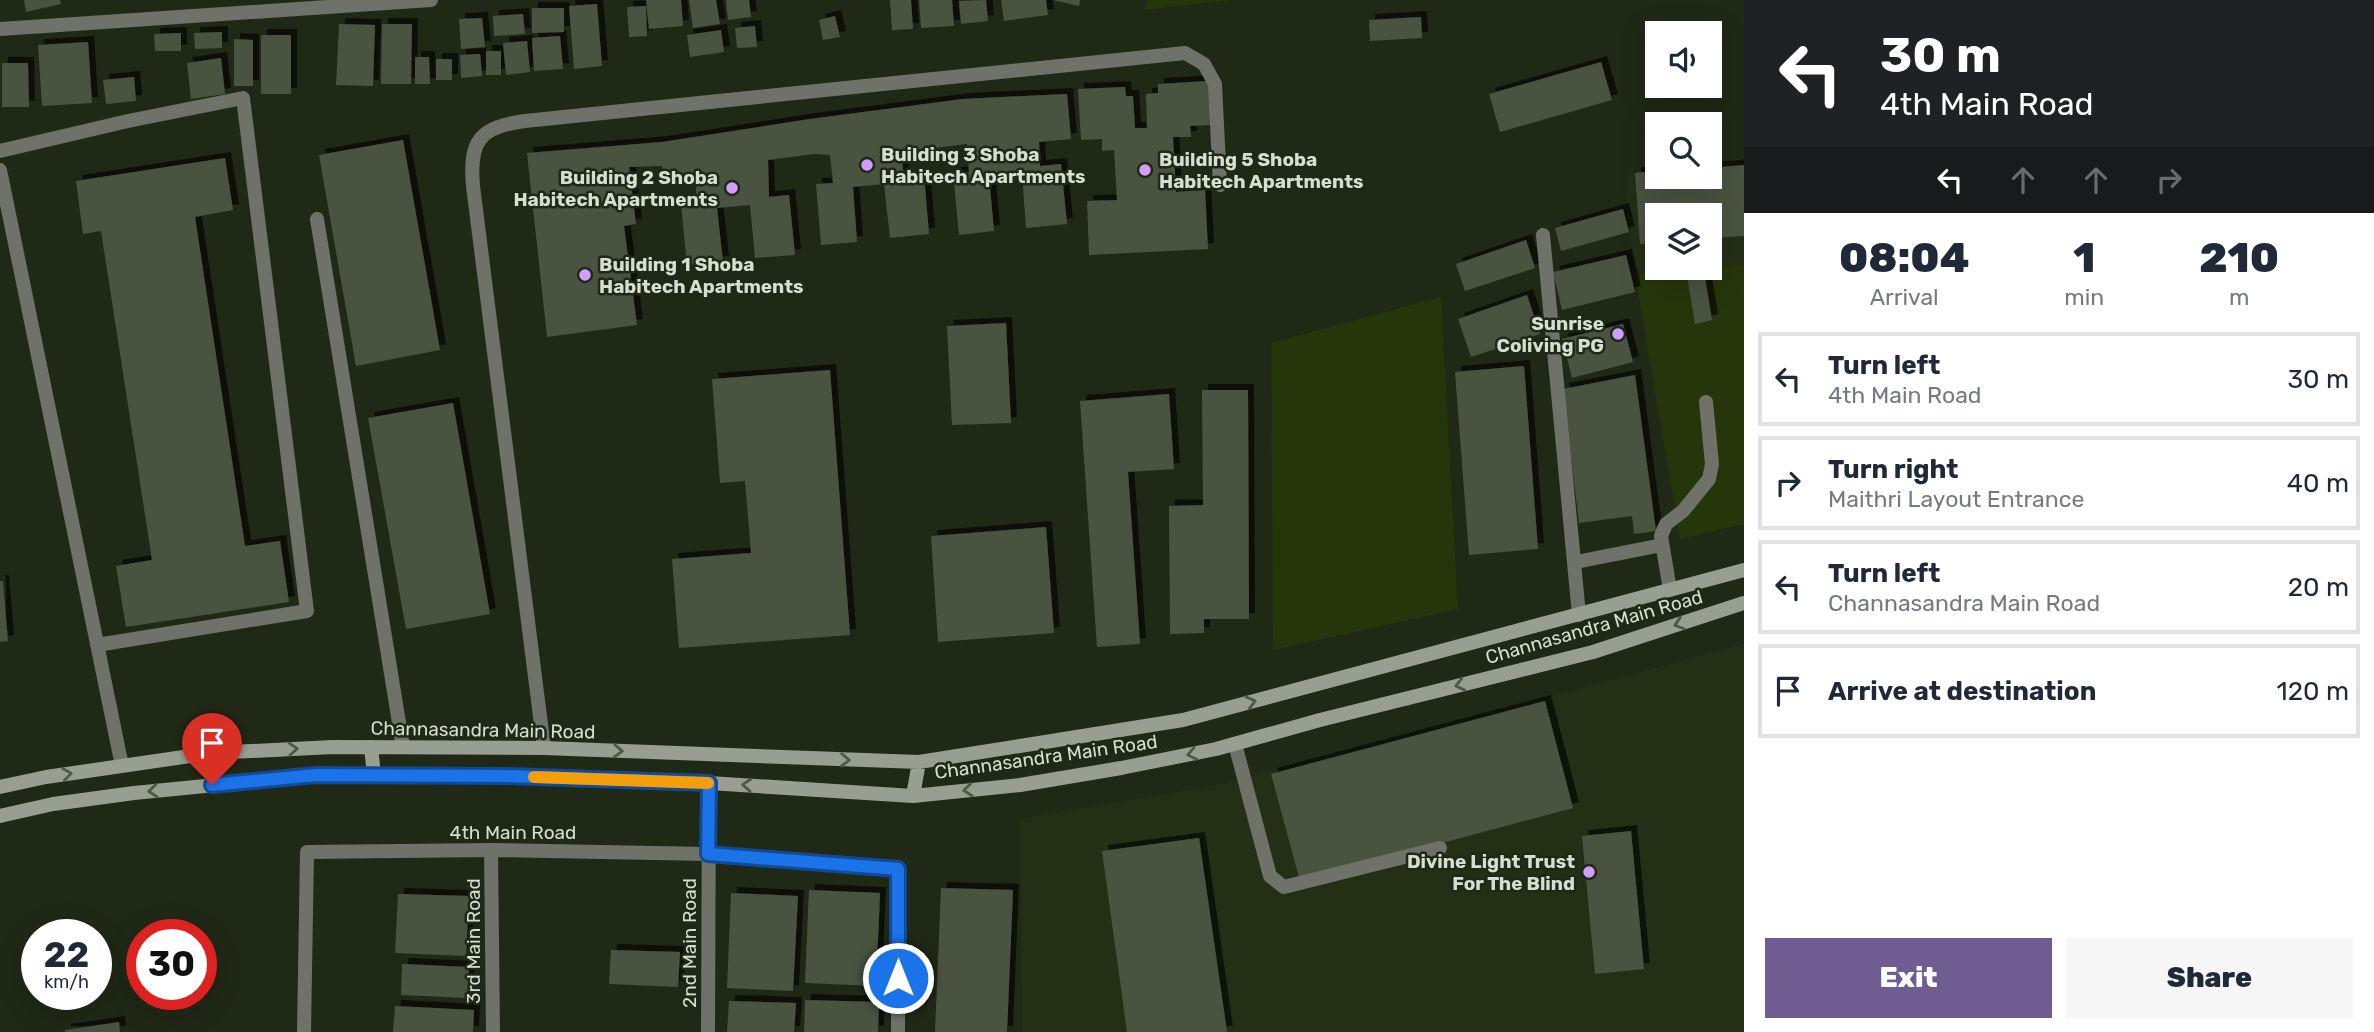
<!DOCTYPE html>
<style>
:root{--surface:#fff;--page:#f6f6f7;--text:#1f2937;--muted:#747a83;--line:#e0e1e3;--accent:#6f5d91}
body{margin:0;font-family:Rubik,sans-serif;background:var(--page);color:var(--text);height:100vh;display:flex;flex-direction:column;font-size:26px;white-space:nowrap}
*{box-sizing:border-box;margin:0}
p{font-size:23px;color:var(--muted)}
.icon{flex:none;width:38px;height:38px;fill:none;stroke:currentColor;stroke-width:2;stroke-linecap:round;stroke-linejoin:round}
.map{position:relative;flex:1;overflow:hidden}
.side{display:flex;flex-direction:column;background:var(--surface);width:630px}
.side>*{flex:none}
.banner{background:#202124;color:#fff;overflow:hidden}
.buttons{position:absolute;left:1645px;top:21px;display:grid;gap:14px}
.buttons a{display:grid;place-items:center;width:77px;height:77px;border-radius:0px;background:var(--surface);box-shadow:0 7px 28px #0002;font-size:35px}
.speed{position:absolute;left:21px;top:919px;display:flex;gap:14px;font-size:35px;font-weight:700;text-align:center}
.speed>*{display:grid;place-content:center;width:91px;height:91px;border-radius:50%;background:var(--surface);box-shadow:0 7px 28px #0002;line-height:1}
.speed small{font-size:18px;font-weight:400}
.speed .limit{border:10px solid #d22;background:#fff;color:#111}
.pin{position:absolute;display:grid;place-items:center;width:60px;height:60px;color:#fff;margin:-72px -30px;border-radius:50% 50% 50% 0;rotate:-45deg;box-shadow:0 0 7px #0007}
.pin .icon{rotate:45deg}
.me{position:absolute;width:77px;margin:-38px;rotate:0deg;stroke-linejoin:round;filter:drop-shadow(0 0 5px #0008)}
.turn{display:flex;align-items:center;gap:24px;height:147px;padding:0 21px;font-size:32px}
.turn .icon{width:91px;height:91px;stroke-width:2.5}
.turn b{display:block;font-size:49px;line-height:60px}
.lanes{display:flex;align-items:center;height:66px;padding:0 21px;background:#0003;justify-content:center;gap:35px;direction:ltr}
.lanes .off{opacity:.35}
.eta{display:flex;justify-content:space-evenly;align-items:center;height:119px;text-align:center}
.eta b{font-size:42px;font-weight:800;line-height:49px}
.action{display:flex;gap:14px;margin-top:auto;padding:14px 21px}
.action a{flex:1;height:80px;border-radius:0px;background:var(--accent);color:#fff;font-size:28px;font-weight:800;line-height:80px;text-align:center}
.action a+a{background:var(--page);color:var(--text)}
ul{padding:0;list-style:none}
li{display:flex;align-items:center;gap:21px;height:94px;margin:0 14px 10px;padding:0 7px;border:4px solid var(--line);border-radius:0px}
li div{flex:1}
li b{display:block;font-size:26px}
li em{font-style:normal}
main{display:flex;flex:1;min-height:0}
.map>svg:first-child{display:block}
.built{fill:#242f16}
.green{fill:#26360a}
.building{fill:#4a533f;filter:url(#shadow)}
.lines{fill:none;stroke-linecap:round;stroke-linejoin:round}
.lane{stroke:#6e7269;stroke-width:14}
.street{stroke:#6e7269;stroke-width:14}
.secondary{stroke:#989f90;stroke-width:14}
.oneway{stroke:#505847}
.route-casing{stroke:#114b97;stroke-width:18}
.route{stroke:#1a73e8;stroke-width:12}
.slow{stroke:#f59e0b;stroke-width:12}
.poi-dot{fill:#d19dfe;stroke:#202816;stroke-width:2.5}
.labels{text-anchor:middle;dominant-baseline:central;stroke-width:5;stroke-linejoin:round;paint-order:stroke}
.poi-label{font-size:19px;font-weight:bold;fill:#d7ddd1;stroke:#202816;text-anchor:start}
.street-label{font-size:19px;fill:#d7ddd1;stroke:#202816}
</style>
<main>
<div class="map">
<svg width="1744" height="1032" viewBox="0 0 1744 1032">
<defs>
<filter id="shadow"><feDropShadow dx="6" dy="-6" stdDeviation="0" flood-color="#0009"/></filter>
</defs>
<rect width="100%" height="100%" fill="#202816"/>
<!-- built -->
<path class="built" d="M1744,158V264L1710,267V215H1657V268H1700L1635,274L1626,199L1628,174L1657,170V177H1710V163Z
M1744,644V1032H1022L1020,819L1227,783Z"/>
<!-- green -->
<path class="green" d="M1147,0H1232L1144,10Z
M1744,264V524L1680,539L1635,274Z
M1441,297L1458,609L1273,650L1271,343Z"/>
<!-- building -->
<path class="building" d="M24,0H60L61,4L26,12Z
M646,0H681L683,26L649,29Z
M689,0H716L720,24L693,28Z
M726,0H749L751,17L728,20Z
M890,0H911L913,29L892,30Z
M919,0H952L954,26L921,28Z
M986,0L988,21L961,24L959,1Z
M1001,0H1046L1048,15L1004,21Z
M1053,0H1080L1079,6Z
M597,4L602,66L574,69L569,6Z
M646,6L647,36L629,37L627,7Z
M532,8H564V32L532,33Z
M523,14L525,34L494,36L493,16Z
M835,16L840,37L823,40L819,20Z
M1421,17L1422,38L1370,41L1369,20Z
M482,18L485,47L461,49L459,19Z
M339,24L375,25L373,86L336,85Z
M382,24H412L411,84H381Z
M755,26L757,47L737,48L735,28Z
M721,30L724,52L690,57L687,35Z
M222,32V48L195,49L194,33Z
M181,33V51H155L154,34Z
M261,35H291V94H261Z
M560,36L563,69L534,71L532,38Z
M234,39L253,40V86H234Z
M527,41L530,72L506,75L503,43Z
M88,42L92,103L42,106L38,45Z
M486,51H501V75H486Z
M480,54L482,76L461,78L460,55Z
M415,57H429L430,84H415Z
M221,58L225,94L191,99L187,63Z
M436,59H452V80H436Z
M1601,62L1612,100L1500,132L1489,94Z
M2,63H28L29,107H2Z
M134,77L136,101L106,104L103,80Z
M1209,81L1211,125L1190,126L1191,137H1173L1176,192L1205,190L1208,249L1089,255L1087,201L1117,200L1114,150L1102,151V139L1081,140L1078,89L1125,87L1126,96H1133L1135,128H1147L1146,94L1158,93V84Z
M1067,94L1071,139L1039,142L1040,166L1061,164L1067,224L1026,228L1022,174L989,177L994,231L959,235L953,173L969,172L967,144L901,152L904,177L924,175L929,234L890,238L884,184L853,187L857,242L821,245L816,184L833,183L830,155L814,154L768,160L769,197L789,195L795,255L755,258L750,205L717,208L723,262L687,265L681,204L697,203L695,175L665,180L662,166L629,167L636,224L624,226L637,325L547,337L527,153L662,142L810,119L963,99Z
M403,140L440,350L356,366L319,155Z
M225,158L233,210L195,217L245,546L280,541L289,602L126,627L116,566L152,560L101,231L83,234L76,181Z
M1744,165V236L1710,238V215H1657V242L1640,244L1635,173L1657,171V177H1710V168Z
M1623,209L1629,232L1561,251L1555,228Z
M1526,240L1535,268L1465,291L1456,264Z
M1626,255L1635,292L1562,310L1553,272Z
M1704,272L1712,320L1695,324L1687,275Z
M1527,295L1540,334L1471,357L1458,319Z
M1006,323L1011,423L952,425L947,326Z
M1623,324L1633,362L1572,378L1562,339Z
M1524,366L1538,549L1469,555L1455,372Z
M830,370L850,635L679,648L672,559L751,553L745,481L720,483L712,379Z
M1635,375L1656,531L1634,534L1632,516L1579,523L1563,389Z
M1202,390H1248L1249,619H1204V633L1170,634L1169,506L1203,505Z
M1169,394L1174,469L1128,472L1140,644L1097,647L1080,401Z
M453,403L490,614L406,629L368,418Z
M1046,527L1054,633L938,642L931,536Z
M0,581H3L8,641L0,642Z
M1545,701L1573,808L1300,881L1271,774Z
M1631,831L1644,969L1595,974L1582,836Z
M1199,838L1227,1032H1127L1102,851Z
M941,888L1013,890L1007,1032H935Z
M809,890L880,893L876,986L805,983Z
M731,893L798,896L793,991L727,988Z
M398,894L469,896L466,956L395,953Z
M611,950L680,952L678,987L609,984Z
M402,964L469,967L467,998L401,995Z
M805,1000L879,1002L878,1032H804Z
M729,1001L796,1003L794,1032H727Z
M395,1006L474,1010L473,1032H393Z
M119,1022L120,1032H65V1030Z"/>
<g class="lines">
<!-- lane -->
<path class="lane" d="M0,151L128,121L243,98L307,611L97,645
M0,170L122,766
M317,219L403,747
M1543,235L1579,615
M1576,562L1662,545
M1670,590L1661,536L1666,524L1683,511L1709,479L1712,464L1706,402
M1235,744L1270,876L1284,887L1440,848
M544,748L473,186C469,140 480,127 525,121L1185,53L1204,64L1215,84L1220,185"/>
<!-- street -->
<path class="street" d="M0,29L431,0
M491,850L493,1032
M304,1032L307,852L491,850L708,854L898,869V1032
M708,1032L709,783"/>
<!-- secondary -->
<path class="secondary" d="M371,747L374,775
M0,787L46,777L211,753L333,747L544,748L919,762L1183,720L1744,570
M913,796L919,762
M0,816L53,804L134,793L316,775L505,776L709,783L913,796L1020,785L1121,768L1216,749L1320,720L1593,652L1744,603"/>
</g>
<!-- one-way arrows -->
<defs><path id="oneway-chevron" d="M-2-3.5L2.5 0L-2 3.5" fill="none" stroke-width="1.6" stroke-linecap="round" stroke-linejoin="round" transform="scale(1.75)"/></defs>
<g class="oneway">
<use href="#oneway-chevron" transform="translate(1679 624) rotate(162)"/>
<use href="#oneway-chevron" transform="translate(1460 685) rotate(166)"/>
<use href="#oneway-chevron" transform="translate(1251 702) rotate(-15)"/>
<use href="#oneway-chevron" transform="translate(293 749) rotate(-3)"/>
<use href="#oneway-chevron" transform="translate(618 751) rotate(2)"/>
<use href="#oneway-chevron" transform="translate(1192 754) rotate(168)"/>
<use href="#oneway-chevron" transform="translate(845 760) rotate(2)"/>
<use href="#oneway-chevron" transform="translate(67 774) rotate(-8)"/>
<use href="#oneway-chevron" transform="translate(747 785) rotate(-176)"/>
<use href="#oneway-chevron" transform="translate(968 790) rotate(174)"/>
<use href="#oneway-chevron" transform="translate(153 791) rotate(174)"/>
</g>
<g class="lines">
<!-- route casing -->
<g class="route-casing">
<path id="route" d="M212,785L316,775L505,776L709,783L708,854L898,869V978"/>
</g>
<!-- route -->
<use href="#route" class="route"/>
<!-- slow -->
<path class="slow" d="M534,777L708,783"/>
</g>
<!-- markers -->
<g class="poi-dot">
<circle cx="867" cy="165" r="7"/>
<circle cx="1145" cy="170" r="7"/>
<circle cx="732" cy="188" r="7"/>
<circle cx="585" cy="275" r="7"/>
<circle cx="1618" cy="334" r="7"/>
<circle cx="1589" cy="872" r="7"/>
</g>
<g class="labels">
<!-- poi labels -->
<g class="poi-label">
<text x="881" y="154">Building 3 Shoba<tspan x="881" dy="22">Habitech Apartments</tspan></text>
<text x="1159" y="159">Building 5 Shoba<tspan x="1159" dy="22">Habitech Apartments</tspan></text>
<text x="718" y="177" text-anchor="end">Building 2 Shoba<tspan x="718" dy="22">Habitech Apartments</tspan></text>
<text x="599" y="264">Building 1 Shoba<tspan x="599" dy="22">Habitech Apartments</tspan></text>
<text x="1604" y="323" text-anchor="end">Sunrise<tspan x="1604" dy="22">Coliving PG</tspan></text>
<text x="1575" y="861" text-anchor="end">Divine Light Trust<tspan x="1575" dy="22">For The Blind</tspan></text>
</g>
<!-- street labels -->
<g class="street-label">
<text transform="translate(1594 627) rotate(-16)">Channasandra Main Road</text>
<text transform="translate(483 730) rotate(1)">Channasandra Main Road</text>
<text transform="translate(1046 757) rotate(-8)">Channasandra Main Road</text>
<text x="513" y="832">4th Main Road</text>
<text transform="translate(473 941) rotate(-90)">3rd Main Road</text>
<text transform="translate(689 943) rotate(-90)">2nd Main Road</text>
</g>
</g>
</svg>
<div class="buttons">
<a><svg class="icon" aria-label="sound" viewBox="0 0 24 24"><path d="M4 9h4l5-4v14l-5-4H4zM17 9q2 3 0 6"/></svg></a>
<a><svg class="icon" aria-label="search" viewBox="0 0 24 24"><circle cx="10" cy="10" r="6"/><path d="M15 15l6 6"/></svg></a>
<a><svg class="icon" aria-label="layers" viewBox="0 0 24 24"><path d="M12 4l9 5-9 5-9-5zM3 14l9 5 9-5"/></svg></a>
</div>
<div class="speed"><div>22<small>km/h</small></div><div class="limit">30</div></div>
<div class="pin" style="left:212px;top:785px;background:#d93025"><svg class="icon" aria-label="arrive" viewBox="0 0 24 24"><path d="M6 21V4h12l-3 4 3 4H6"/></svg></div>
<svg class="me" style="left:898px;top:978px" viewBox="-20 -20 40 40"><circle r="17" fill="#1a73e8" stroke="#fff" stroke-width="3"/><path d="M0-11L8 9 0 5-8 9z" fill="#fff"/></svg>
</div>
<section class="side">
<div class="banner">
<div class="turn"><svg class="icon" aria-label="left" viewBox="0 0 24 24"><path d="M17 20v-9H6M10 6l-5 5 5 5"/></svg><div><b>30 m</b>4th Main Road</div></div>
<div class="lanes"><svg class="icon" aria-label="left" viewBox="0 0 24 24"><path d="M17 20v-9H6M10 6l-5 5 5 5"/></svg><svg class="icon off" aria-label="ahead" viewBox="0 0 24 24"><path d="M12 20V5M6 11l6-6 6 6"/></svg><svg class="icon off" aria-label="ahead" viewBox="0 0 24 24"><path d="M12 20V5M6 11l6-6 6 6"/></svg><svg class="icon off" aria-label="right" viewBox="0 0 24 24"><path d="M7 20v-9h11M14 6l5 5-5 5"/></svg></div>
</div>
<div class="eta">
<div><b>08:04</b><p>Arrival</p></div>
<div><b>1</b><p>min</p></div>
<div><b>210</b><p>m</p></div>
</div>
<ul>
<li><svg class="icon" aria-label="left" viewBox="0 0 24 24"><path d="M17 20v-9H6M10 6l-5 5 5 5"/></svg><div><b>Turn left</b><p>4th Main Road</p></div><em>30 m</em></li>
<li><svg class="icon" aria-label="right" viewBox="0 0 24 24"><path d="M7 20v-9h11M14 6l5 5-5 5"/></svg><div><b>Turn right</b><p>Maithri Layout Entrance</p></div><em>40 m</em></li>
<li><svg class="icon" aria-label="left" viewBox="0 0 24 24"><path d="M17 20v-9H6M10 6l-5 5 5 5"/></svg><div><b>Turn left</b><p>Channasandra Main Road</p></div><em>20 m</em></li>
<li><svg class="icon" aria-label="arrive" viewBox="0 0 24 24"><path d="M6 21V4h12l-3 4 3 4H6"/></svg><div><b>Arrive at destination</b></div><em>120 m</em></li>
</ul>
<div class="action"><a>Exit</a><a>Share</a></div>
</section>
</main>
